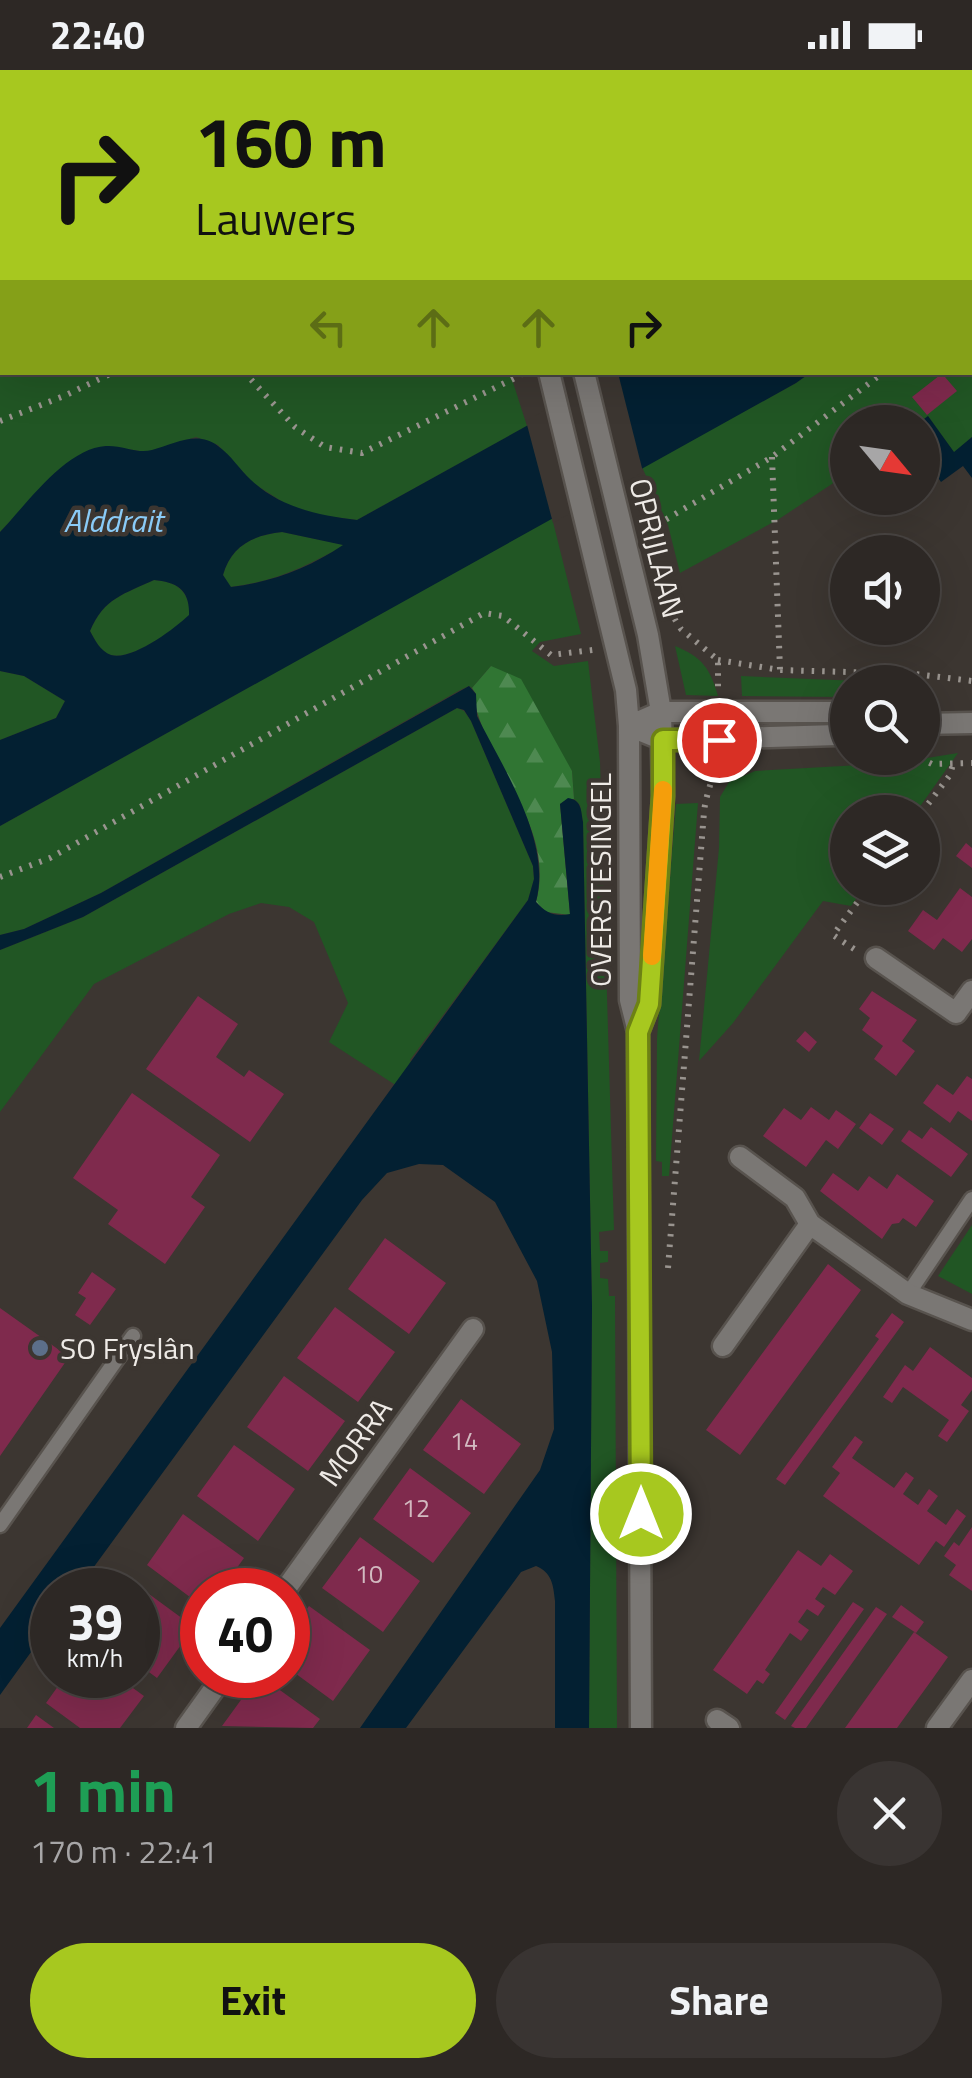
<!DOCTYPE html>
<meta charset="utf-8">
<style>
:root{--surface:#2d2825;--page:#393432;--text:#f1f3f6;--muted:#a7a6a7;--line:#484442;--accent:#a7c81f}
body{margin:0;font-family:"Titillium Web",sans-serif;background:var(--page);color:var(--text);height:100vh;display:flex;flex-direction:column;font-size:38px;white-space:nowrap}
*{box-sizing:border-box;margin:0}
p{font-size:32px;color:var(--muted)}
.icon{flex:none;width:55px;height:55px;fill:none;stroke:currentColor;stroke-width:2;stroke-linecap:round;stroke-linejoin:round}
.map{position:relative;height:1658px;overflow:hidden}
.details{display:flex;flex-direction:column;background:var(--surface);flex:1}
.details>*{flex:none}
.top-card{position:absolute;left:0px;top:0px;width:972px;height:305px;box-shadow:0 10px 40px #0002,0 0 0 2px var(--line);background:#a7c81f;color:#111;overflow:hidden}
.needle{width:65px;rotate:119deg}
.buttons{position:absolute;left:830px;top:335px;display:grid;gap:20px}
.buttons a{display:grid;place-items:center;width:110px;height:110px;border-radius:50%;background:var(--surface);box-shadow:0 10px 40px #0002,0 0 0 2px var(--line);font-size:50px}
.speed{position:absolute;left:30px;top:1498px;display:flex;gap:20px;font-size:50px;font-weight:700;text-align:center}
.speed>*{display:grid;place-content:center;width:130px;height:130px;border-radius:50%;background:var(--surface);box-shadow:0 10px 40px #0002,0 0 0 2px var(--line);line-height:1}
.speed small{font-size:25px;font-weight:400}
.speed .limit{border:15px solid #d22;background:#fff;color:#111}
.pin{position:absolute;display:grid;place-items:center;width:85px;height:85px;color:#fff;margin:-42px;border:5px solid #fff;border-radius:50%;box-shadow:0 2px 10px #0007}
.me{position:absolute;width:110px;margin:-55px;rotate:0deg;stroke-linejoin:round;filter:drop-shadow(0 0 8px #0008)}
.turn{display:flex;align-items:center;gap:35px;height:210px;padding:0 30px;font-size:45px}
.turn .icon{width:130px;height:130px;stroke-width:2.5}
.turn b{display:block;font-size:70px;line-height:85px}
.lanes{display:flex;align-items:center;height:95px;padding:0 30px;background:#0003;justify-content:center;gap:50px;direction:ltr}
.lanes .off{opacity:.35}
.round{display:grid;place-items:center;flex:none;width:105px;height:105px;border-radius:52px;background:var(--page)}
.overview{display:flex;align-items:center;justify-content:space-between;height:170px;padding:0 30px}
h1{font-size:60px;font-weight:700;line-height:75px;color:#1e9e55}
.primary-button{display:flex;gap:20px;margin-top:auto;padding:20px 30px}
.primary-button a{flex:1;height:115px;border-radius:60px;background:var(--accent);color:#111;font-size:40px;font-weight:700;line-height:115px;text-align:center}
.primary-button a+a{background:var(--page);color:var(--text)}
.status{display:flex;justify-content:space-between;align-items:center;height:70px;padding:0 50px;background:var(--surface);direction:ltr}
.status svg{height:28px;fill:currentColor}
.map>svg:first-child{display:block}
.grass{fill:#215624}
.forest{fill:url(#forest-firs)}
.water{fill:#032032;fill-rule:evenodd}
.pier{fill:#3c3631}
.building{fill:#7f2a4d}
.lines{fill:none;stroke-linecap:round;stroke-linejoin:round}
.service-casing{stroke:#58534e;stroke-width:19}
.minor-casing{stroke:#58534e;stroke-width:25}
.tertiary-casing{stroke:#58534e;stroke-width:25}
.path{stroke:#99948f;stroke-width:6;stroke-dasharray:2.5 8;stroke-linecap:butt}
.service{stroke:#7a7774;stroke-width:14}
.minor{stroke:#7a7774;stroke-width:20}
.tertiary{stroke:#7a7774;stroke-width:20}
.route-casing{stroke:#6d8214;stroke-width:25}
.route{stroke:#a7c81f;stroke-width:18}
.slow{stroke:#f59e0b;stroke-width:18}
.service-dot{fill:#5c6f8a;stroke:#3c3631;stroke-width:4}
.labels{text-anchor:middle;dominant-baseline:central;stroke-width:9;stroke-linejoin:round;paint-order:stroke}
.number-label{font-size:25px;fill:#d2bac0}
.street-label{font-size:30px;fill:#eeeae6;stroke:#3c3631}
.poi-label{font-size:30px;fill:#eeeae6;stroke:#3c3631;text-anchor:start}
.water-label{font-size:32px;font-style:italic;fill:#8acbf7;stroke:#3c3631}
</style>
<div class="status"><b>22:40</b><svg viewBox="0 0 49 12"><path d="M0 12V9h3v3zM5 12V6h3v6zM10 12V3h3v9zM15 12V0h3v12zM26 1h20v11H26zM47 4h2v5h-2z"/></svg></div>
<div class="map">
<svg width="972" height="1658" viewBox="0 0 972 1658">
<defs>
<pattern id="forest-firs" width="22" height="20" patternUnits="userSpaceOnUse" patternTransform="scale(2.5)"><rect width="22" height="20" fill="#307533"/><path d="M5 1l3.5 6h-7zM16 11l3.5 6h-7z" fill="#4e8951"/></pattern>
</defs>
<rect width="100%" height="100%" fill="#3c3631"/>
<!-- grass -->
<path class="grass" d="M972,156V367L954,383L928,346L920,352H848L847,404L779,449L680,503L668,455L642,397L796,313L810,303L970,302Z
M356,302L365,305L510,303L527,356L357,450L310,444L286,434L253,413L218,375L196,367L147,382L105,376L56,402L0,462V304Z
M552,448L581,564L540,572L532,581L554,596L588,591L600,692L614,1160L599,1162L600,1181H608V1192L600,1193V1208L608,1209L609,1226H615L617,1658H589L592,1237L583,752L580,735L574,729L572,701L491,596L472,618L469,616L460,620L101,823L24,859L0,865V756Z
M282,462L345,475C307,496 274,512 230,517L223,505C231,476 253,465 282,462Z
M154,510C177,512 189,520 190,545C175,559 132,591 111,585C100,582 95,570 90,561C104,528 124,524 154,510Z
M675,576C702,587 710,598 718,626L686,625Z
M0,601L24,606L65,631L56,648L0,670Z
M741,606L885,612H848L847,627L742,626Z
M457,638L464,641L471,651L533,796L534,809L528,830L410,990L412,994L397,1016L329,972L348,933L314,852L289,837L261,833L229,844L94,914L0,1042V880L83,847Z
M958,683L916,742H848V818H864L851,836L823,831L733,953L699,991L719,778L720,727L729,712L755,701L896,693Z
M698,733L669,1106H662V1092L656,1091L657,968L676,734Z
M972,1155V1224L938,1206Z"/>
<!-- forest -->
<path class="forest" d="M491,596L521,609L572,701L574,729H568L560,734L570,845L546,842L536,832C556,759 491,701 475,634L476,624L472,618Z"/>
<!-- water -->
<path class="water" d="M622,303H810L796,313L0,756V670L56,648L65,631L24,606L0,601V462C26,435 66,378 106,376C122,375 137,384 152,380C175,374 197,360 218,376C231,385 240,400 251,410C281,438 318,445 357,450ZM282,462L343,475C309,498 272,512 231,517L223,505C231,476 253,465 282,462ZM154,510C177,512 190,520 189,545C174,559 132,591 111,585C100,581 95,570 90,561C104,528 124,524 154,510Z
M928,346L954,382L972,367V408L963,396L941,412L923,386L920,352Z
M469,616L476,624L477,646C504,700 552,771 536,832C546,843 555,847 570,844L560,734L568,728C582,730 581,741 583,752L592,1237L589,1658H555V1531C553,1514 552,1503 536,1496L521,1502L406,1658H360L540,1400L554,1359L552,1282L537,1211L495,1132L443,1095L419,1094L387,1103L362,1130L77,1520H52V1553L0,1625V1558L528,830L534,809L533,796L471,651L464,640L457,638L83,847L0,880V865L24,859L101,823Z"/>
<!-- pier -->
<path class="pier" d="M612,302L618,303L643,402L553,453L526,351Z"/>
<!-- building -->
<path class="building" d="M944,302H950L945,307L957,321L927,345L912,327Z
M966,773L972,778V798L956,786Z
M960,818L972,827V869L962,882L943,868L934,880L908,861L923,840L937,850Z
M872,921L917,950L902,971L915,981L896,1006L874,989L883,976L862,960L870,948L859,939Z
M198,926L238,954L216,987L244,1007L249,1000L284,1024L250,1072L146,999Z
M805,961L817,972L809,982L796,971Z
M967,1006L972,1009V1051L958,1041L950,1053L923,1033L937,1014L953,1025Z
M132,1023L220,1085L191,1127L205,1137L165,1194L108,1154L118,1140L73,1108Z
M811,1037L829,1050L836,1040L856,1054L838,1079L826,1070L806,1097L763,1066L784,1038L801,1050Z
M870,1043L894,1059L882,1075L859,1058Z
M931,1057L968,1084L951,1107L901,1071L909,1060L922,1069Z
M833,1103L858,1121L869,1106L887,1119L897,1104L934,1131L916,1157L903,1148L899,1153L892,1154L882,1169L820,1121Z
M385,1168L446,1213L409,1264L348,1219Z
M828,1194L861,1220L740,1385L706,1360Z
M92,1202L116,1219L90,1255L75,1245L86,1228L78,1223Z
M335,1237L395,1282L358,1332L297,1288Z
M0,1238L69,1287L0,1386Z
M892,1243L904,1252L785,1415L776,1409L879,1269L875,1266Z
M930,1277L972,1308V1320L961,1335L969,1341L947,1372L938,1366L949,1350L903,1317L892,1333L883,1327L905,1295L913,1301Z
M284,1306L345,1351L308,1401L247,1357Z
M461,1329L521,1374L484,1424L423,1380Z
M855,1366L863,1372L852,1388L894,1418L906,1402L914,1408L903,1424L918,1435L929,1419L938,1426L927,1441L946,1455L957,1439L966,1446L944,1477L936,1471L919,1495L823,1426L840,1403L832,1397Z
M234,1375L295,1419L258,1471L197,1426Z
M410,1398L471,1443L433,1493L373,1449Z
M183,1444L244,1488L221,1520H202V1536L147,1495Z
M972,1457V1521L949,1505L956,1495L944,1486L954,1472L959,1476Z
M360,1467L420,1511L383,1562L322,1518Z
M798,1480L821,1496L830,1484L853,1501L835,1525L823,1517L815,1529L825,1536L818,1546L807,1539L798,1552L809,1560L801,1571L790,1563L765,1600L770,1604L763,1614L757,1610L747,1624L713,1600Z
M134,1513L194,1557L157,1608L138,1594V1520H128Z
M853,1532L864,1539L785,1650L775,1643Z
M901,1535L924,1552L916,1563L892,1547Z
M309,1536L370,1580L333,1631L288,1598V1565Z
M876,1537L887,1544L806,1658H795L791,1656Z
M914,1562L948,1587L931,1611L897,1658H845Z
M66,1605H115L144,1626L120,1658H80L46,1633Z
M259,1605L320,1649L313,1658L222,1656Z
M36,1645L54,1658H27Z"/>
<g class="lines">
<!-- service casing -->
<g class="service-casing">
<path id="service" d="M908,1224L972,1129
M0,1455L133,1266"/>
</g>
<!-- minor casing -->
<g class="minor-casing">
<path id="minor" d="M122,0V2
M0,81H2
M876,888L956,943L972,921
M740,1087L795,1128L810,1154L908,1224L972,1250
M723,1276L810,1154
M285,1520L473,1259
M717,1650L729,1658
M186,1658L224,1605
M937,1658L972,1610"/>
</g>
<!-- tertiary casing -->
<g class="tertiary-casing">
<path id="tertiary" d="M474,0L475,2
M549,302L626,620L629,656L630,930L638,962L641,1658
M584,302L648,565L661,642L663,726L649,934L638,962
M922,654L972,653
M629,656L661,642H837L848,649
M629,656L663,670L837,665L848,660"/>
</g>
<!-- path -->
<path class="path" d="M431,0V2
M516,0V2
M640,0L642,2
M905,2L907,0
M970,218L972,216
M244,302L295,357L325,377L362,383L521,305
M0,351L64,326L114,302
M772,387L780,600
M648,460L772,387L884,302
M669,540L681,559L718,590V617
M718,590L780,600L915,604L972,611
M920,688L932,694L972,693
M849,689L872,688
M715,703L737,695
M922,742L950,705L953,694
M0,807L50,788L484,543L503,546L551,585L593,580
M854,879L833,865L868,818
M668,1198L704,742C706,723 714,708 716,689"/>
<!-- service -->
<use href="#service" class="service"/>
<!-- minor -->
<use href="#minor" class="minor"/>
<!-- tertiary -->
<use href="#tertiary" class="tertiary"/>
</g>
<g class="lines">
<!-- route casing -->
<g class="route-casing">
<path id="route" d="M641,1444L638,962L649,934L663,726V670H719"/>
</g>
<!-- route -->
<use href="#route" class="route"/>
<!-- slow -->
<path class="slow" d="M652,886L663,720"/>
</g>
<!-- markers -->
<circle class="service-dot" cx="40" cy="1278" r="10"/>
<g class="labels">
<!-- number labels -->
<g class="number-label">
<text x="464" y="1371">14</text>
<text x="416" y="1438">12</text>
<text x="369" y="1504">10</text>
</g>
<!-- street labels -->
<g class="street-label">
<text transform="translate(657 478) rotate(76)">OPRIJLAAN</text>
<text transform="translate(600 810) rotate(-90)">OVERSTESINGEL</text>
<text transform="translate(355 1372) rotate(-54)">MORRA</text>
</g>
<!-- poi labels -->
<g class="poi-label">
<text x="60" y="1278">SO Fryslân</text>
</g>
<!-- water labels -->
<g class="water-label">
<text x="113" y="450">Alddrait</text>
</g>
</g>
</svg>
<div class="buttons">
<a><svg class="needle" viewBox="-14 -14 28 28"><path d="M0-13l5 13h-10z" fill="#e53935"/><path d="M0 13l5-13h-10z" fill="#a7a6a7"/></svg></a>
<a><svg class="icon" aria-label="sound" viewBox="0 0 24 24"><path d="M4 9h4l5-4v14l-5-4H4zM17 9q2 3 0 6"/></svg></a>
<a><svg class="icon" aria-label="search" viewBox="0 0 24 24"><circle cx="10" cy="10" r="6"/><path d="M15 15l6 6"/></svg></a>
<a><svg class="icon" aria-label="layers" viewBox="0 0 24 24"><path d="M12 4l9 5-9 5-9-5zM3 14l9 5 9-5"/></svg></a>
</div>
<div class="speed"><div>39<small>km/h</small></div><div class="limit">40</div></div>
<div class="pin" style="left:719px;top:670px;background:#d93025"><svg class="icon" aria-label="arrive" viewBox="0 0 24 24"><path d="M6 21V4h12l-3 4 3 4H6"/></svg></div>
<svg class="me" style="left:641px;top:1444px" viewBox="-20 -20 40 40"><circle r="17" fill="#a7c81f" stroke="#fff" stroke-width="3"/><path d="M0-11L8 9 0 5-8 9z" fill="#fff"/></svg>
<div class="top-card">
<div class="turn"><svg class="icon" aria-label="right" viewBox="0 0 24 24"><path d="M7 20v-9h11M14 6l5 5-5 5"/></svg><div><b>160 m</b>Lauwers</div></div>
<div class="lanes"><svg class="icon off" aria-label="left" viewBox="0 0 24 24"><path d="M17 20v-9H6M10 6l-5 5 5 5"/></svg><svg class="icon off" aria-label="ahead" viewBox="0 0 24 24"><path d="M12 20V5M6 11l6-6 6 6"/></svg><svg class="icon off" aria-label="ahead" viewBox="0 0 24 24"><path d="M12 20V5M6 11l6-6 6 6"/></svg><svg class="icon" aria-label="right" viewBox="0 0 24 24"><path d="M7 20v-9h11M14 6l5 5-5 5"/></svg></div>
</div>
</div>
<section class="details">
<div class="overview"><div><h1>1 min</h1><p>170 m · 22:41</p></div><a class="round"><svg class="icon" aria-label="close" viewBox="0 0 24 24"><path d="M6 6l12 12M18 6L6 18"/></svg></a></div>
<div class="primary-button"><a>Exit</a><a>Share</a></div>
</section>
